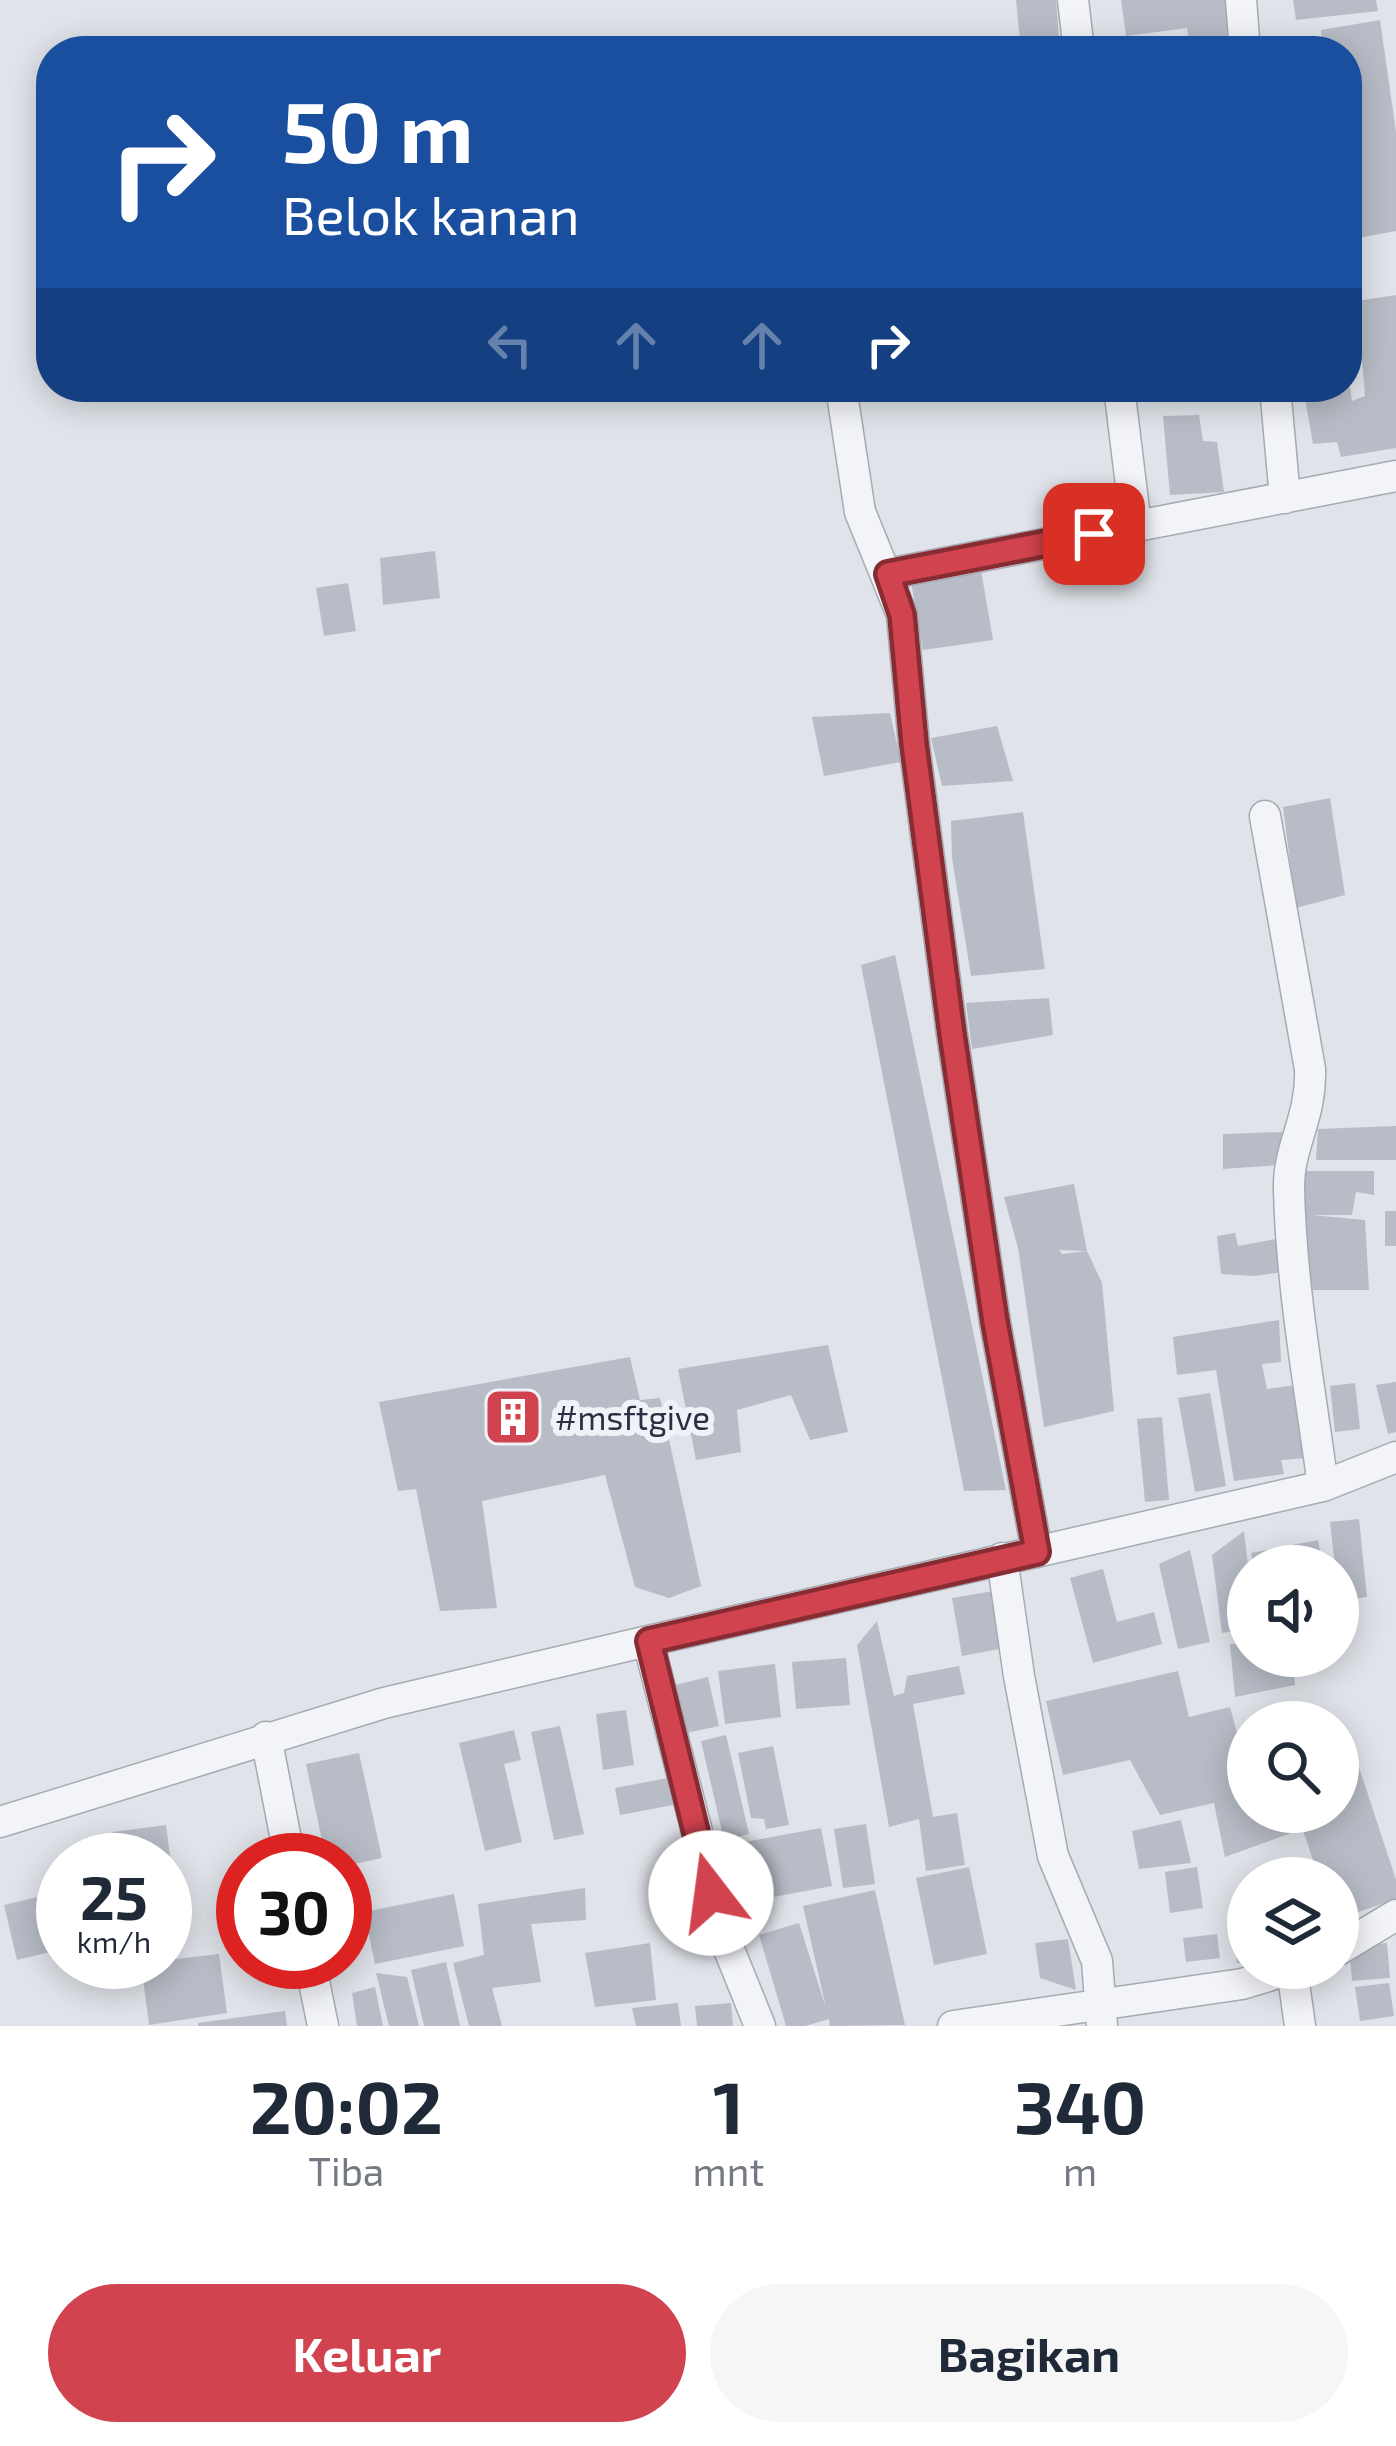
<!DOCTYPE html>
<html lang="id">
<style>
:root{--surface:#fff;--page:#f6f6f7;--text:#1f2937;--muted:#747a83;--accent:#d1434f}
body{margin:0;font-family:"Exo 2",sans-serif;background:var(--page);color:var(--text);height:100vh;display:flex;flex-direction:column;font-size:45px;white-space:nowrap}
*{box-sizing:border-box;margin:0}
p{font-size:39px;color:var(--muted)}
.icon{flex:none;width:66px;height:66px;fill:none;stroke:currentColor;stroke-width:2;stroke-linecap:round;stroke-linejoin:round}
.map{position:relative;height:2026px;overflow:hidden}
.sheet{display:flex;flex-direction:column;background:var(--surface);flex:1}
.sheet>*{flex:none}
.hud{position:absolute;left:36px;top:36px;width:1326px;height:366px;border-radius:48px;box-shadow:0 6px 30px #0003;background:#1a4fa0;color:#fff;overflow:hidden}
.buttons{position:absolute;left:1227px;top:1545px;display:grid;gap:24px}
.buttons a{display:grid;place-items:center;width:132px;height:132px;border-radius:50%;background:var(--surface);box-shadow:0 6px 30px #0003;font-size:60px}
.speed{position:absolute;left:36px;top:1833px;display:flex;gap:24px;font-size:60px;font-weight:700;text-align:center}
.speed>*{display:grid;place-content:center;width:156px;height:156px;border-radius:50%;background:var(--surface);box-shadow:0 6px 30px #0003;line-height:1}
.speed small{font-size:30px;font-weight:400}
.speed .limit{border:18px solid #d22;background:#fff;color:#111}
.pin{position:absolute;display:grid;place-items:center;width:102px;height:102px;color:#fff;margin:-51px;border-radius:24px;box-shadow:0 6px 18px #0006}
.me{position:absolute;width:132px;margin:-66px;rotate:345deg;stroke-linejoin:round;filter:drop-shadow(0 0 9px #0008)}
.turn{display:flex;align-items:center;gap:42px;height:252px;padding:0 48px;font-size:54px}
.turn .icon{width:156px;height:156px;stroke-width:2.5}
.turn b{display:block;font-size:84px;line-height:102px}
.lanes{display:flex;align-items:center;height:114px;padding:0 48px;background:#0003;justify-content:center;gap:60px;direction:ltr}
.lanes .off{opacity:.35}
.eta{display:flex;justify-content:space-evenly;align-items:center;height:204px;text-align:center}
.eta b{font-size:72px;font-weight:700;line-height:84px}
.primary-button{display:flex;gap:24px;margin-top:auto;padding:24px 48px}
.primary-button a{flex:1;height:138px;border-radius:72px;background:var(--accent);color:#fff;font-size:48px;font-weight:700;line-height:138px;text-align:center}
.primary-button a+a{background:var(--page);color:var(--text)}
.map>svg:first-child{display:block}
.building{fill:#b7bcc6}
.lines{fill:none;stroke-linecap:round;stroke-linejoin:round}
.street-casing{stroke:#a5aab3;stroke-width:33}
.street{stroke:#f3f4f8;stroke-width:30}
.route-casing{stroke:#882c33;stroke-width:30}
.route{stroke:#d1434f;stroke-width:21}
.labels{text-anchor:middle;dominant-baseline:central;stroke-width:12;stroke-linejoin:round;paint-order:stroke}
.poi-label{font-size:33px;fill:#283041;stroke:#f0f2f7;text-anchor:start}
</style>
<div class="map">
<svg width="1396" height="2026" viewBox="0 0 1396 2026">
<rect width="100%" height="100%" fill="#e0e3e9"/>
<!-- building -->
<path class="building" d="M1016,0H1056L1060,51H1021Z
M1121,0H1227L1233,51H1190L1187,28L1126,36Z
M1293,0H1376L1378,11L1296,20Z
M1380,20L1396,132V231L1347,240V51H1323L1321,30Z
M1310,36L1312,51H1256L1255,43Z
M1165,40L1167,51H1120V46Z
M1396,295V448L1341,457L1337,442L1313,444L1303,387H1350L1352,401L1365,396L1357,301Z
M1199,415L1203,441L1217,442L1224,492L1170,495L1163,416Z
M435,551L440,598L383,605L380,558Z
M981,570L993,640L923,650L911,582Z
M348,583L356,631L324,636L316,588Z
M890,713L901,762L824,776L812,717Z
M997,726L1013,781L942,786L931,738Z
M1330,798L1345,895L1296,908L1283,807Z
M1023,812L1045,969L971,976L952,858L951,821Z
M895,955L1006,1490L964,1491L861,965Z
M1049,998L1053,1035L972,1049L966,1003Z
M1396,1126V1160H1316L1318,1129Z
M1283,1132L1278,1165L1223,1169V1134Z
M1304,1171H1374V1195L1356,1192L1352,1215H1312L1365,1220L1369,1290H1310L1302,1215Z
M1074,1184L1087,1251L1059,1250L1062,1254L1087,1251L1102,1283L1114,1411L1044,1427L1018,1248L1004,1197Z
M1385,1211H1396V1246H1385Z
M1235,1233L1238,1246L1287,1237L1291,1271L1254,1276L1221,1274L1217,1236Z
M1279,1320L1281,1362L1262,1364L1267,1389L1297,1385L1308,1458L1281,1460L1284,1474L1234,1481L1216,1370L1177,1375L1173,1337Z
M828,1345L848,1432L810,1440L791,1395L737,1410L741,1452L696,1460L678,1369Z
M630,1357L640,1400L660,1398L701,1586L669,1598L635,1587L605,1475L482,1501L497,1608L440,1611L416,1489L398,1491L379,1402Z
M1396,1382V1432L1388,1434L1376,1385Z
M1355,1383L1360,1429L1335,1432L1330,1386Z
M1210,1393L1226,1486L1195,1492L1178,1398Z
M1162,1417L1169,1500L1145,1502L1137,1419Z
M1359,1519L1367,1597L1339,1601L1330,1522Z
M1244,1531L1248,1566V1629L1222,1633L1212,1555Z
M1318,1540L1323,1566H1254L1251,1553Z
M1190,1550L1210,1642L1178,1649L1159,1564Z
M1103,1569L1117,1622L1154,1612L1162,1644L1093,1663L1070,1578Z
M994,1591L1005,1648L962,1656L952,1598Z
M877,1621L894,1696L904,1693L907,1676L959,1666L965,1694L913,1704L933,1817L957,1813L965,1865L926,1871L919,1819L889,1827L857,1645Z
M1248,1643V1656H1292L1295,1685L1235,1697L1230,1644Z
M846,1658L850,1705L796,1709L792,1662Z
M775,1664L781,1717L725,1724L718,1671Z
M1178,1671L1189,1717L1230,1707L1248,1774V1812H1284L1291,1833L1225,1857L1214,1803L1160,1815L1130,1760L1063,1775L1046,1701Z
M708,1677L719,1726L686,1733L675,1685Z
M626,1710L634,1765L603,1770L596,1714Z
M560,1726L584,1834L554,1840L531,1732Z
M514,1730L521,1760L504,1764L522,1842L485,1851L459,1743Z
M726,1735L749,1834L724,1840L701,1741Z
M773,1746L789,1825L766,1829L764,1819L751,1818L738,1753Z
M1353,1749L1396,1880V1899L1338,1919V1878H1319L1297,1812H1338V1754Z
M359,1753L382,1858L345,1866V1860H326L306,1764Z
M668,1778L673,1805L620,1815L615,1788Z
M1181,1820L1191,1863L1139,1869L1132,1831Z
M866,1824L875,1884L843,1888L834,1829Z
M166,1825L178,1916L165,1917V1860H116L113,1832Z
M821,1828L832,1886L768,1898L763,1867L733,1872L728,1845Z
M969,1867L987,1954L934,1965L916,1878Z
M1197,1867L1203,1908L1170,1913L1165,1872Z
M585,1888L586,1920L531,1924L541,1982L492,1988L502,2026H469L453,1963L484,1955L478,1904Z
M875,1890L905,2025L830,2026L829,2019L805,2026H786L759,1935L799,1923L826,2008L803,1906Z
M58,1892L63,1949L17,1960L4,1905Z
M454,1894L464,1946L375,1964L364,1912Z
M1248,1906V1962L1237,1963L1233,1907Z
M1217,1934L1220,1958L1186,1962L1183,1938Z
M1068,1939L1076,1990L1040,1978L1035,1943Z
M650,1943L656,2000L595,2007L585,1953Z
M1387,1943L1390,1978L1352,1981L1349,1946Z
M219,1954L227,2013L149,2025L141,1963Z
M446,1962L460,2026H424L411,1970Z
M376,1973L407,1977L419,2026H389Z
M1389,1983L1394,2016L1360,2021L1355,1987Z
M375,1987L383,2026H357L352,1993Z
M678,2003L681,2026H636L632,2008Z
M731,2003L733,2026H697L695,2006Z
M285,2011L287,2026H198V2023Z"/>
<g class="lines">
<!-- street casing -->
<g class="street-casing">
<path id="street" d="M1073,0L1079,51
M1241,0L1245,51
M841,387L860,512L902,615L914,744L952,1034L995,1322L1037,1552
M1119,387L1136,526
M1275,387L1285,498
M888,574L1396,476
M1265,816L1310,1069C1312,1117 1288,1147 1289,1188C1291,1287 1310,1388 1323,1486
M1002,1558L1019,1676L1053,1856L1097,1961L1102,2026
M266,1737L290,1860
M0,1822L384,1703L648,1641
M1338,1950L1396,1915
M310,1962L323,2026
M1292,1969L1300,2026
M760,2026L724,1937L648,1641L1323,1486L1396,1457
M953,2026L1242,1984L1294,1968"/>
</g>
<!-- street -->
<use href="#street" class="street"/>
</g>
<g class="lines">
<!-- route casing -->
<g class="route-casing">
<path id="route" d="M711,1893L649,1641L1037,1552L995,1322L952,1034L914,744L902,615L888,574L1094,534"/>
</g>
<!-- route -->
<use href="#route" class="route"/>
</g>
<!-- icons -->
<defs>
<g id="building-square" transform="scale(3)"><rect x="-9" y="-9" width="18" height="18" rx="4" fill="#d1434f" stroke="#f0f2f7"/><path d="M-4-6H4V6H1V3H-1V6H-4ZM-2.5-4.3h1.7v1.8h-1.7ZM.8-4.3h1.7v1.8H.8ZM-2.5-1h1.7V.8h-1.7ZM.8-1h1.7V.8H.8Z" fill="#fff"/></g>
</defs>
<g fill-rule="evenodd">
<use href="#building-square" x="513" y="1417"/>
</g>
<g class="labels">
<!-- poi labels -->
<g class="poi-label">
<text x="555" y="1417">#msftgive</text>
</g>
</g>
</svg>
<div class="buttons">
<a><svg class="icon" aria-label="sound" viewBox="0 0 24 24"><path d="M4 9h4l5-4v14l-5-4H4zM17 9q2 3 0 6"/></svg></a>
<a><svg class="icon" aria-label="search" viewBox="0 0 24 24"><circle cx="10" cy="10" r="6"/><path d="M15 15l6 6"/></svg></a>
<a><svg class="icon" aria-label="layers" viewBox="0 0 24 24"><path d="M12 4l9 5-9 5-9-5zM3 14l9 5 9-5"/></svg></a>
</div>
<div class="speed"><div>25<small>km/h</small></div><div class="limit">30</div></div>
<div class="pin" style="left:1094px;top:534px;background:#d93025"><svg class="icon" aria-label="arrive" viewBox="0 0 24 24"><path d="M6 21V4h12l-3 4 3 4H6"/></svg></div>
<svg class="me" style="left:711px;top:1893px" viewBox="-20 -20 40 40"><circle r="19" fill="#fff"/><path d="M0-13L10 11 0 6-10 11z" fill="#d1434f"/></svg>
<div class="hud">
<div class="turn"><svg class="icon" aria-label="right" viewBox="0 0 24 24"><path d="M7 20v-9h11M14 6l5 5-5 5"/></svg><div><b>50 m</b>Belok kanan</div></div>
<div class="lanes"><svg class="icon off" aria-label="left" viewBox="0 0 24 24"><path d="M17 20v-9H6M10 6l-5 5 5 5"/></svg><svg class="icon off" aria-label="ahead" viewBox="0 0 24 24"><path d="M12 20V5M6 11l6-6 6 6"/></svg><svg class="icon off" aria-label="ahead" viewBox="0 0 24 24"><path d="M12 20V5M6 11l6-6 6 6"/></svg><svg class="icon" aria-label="right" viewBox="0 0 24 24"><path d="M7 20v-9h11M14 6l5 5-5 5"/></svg></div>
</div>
</div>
<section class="sheet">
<div class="eta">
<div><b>20:02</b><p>Tiba</p></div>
<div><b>1</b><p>mnt</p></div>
<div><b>340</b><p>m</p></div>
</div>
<div class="primary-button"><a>Keluar</a><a>Bagikan</a></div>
</section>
